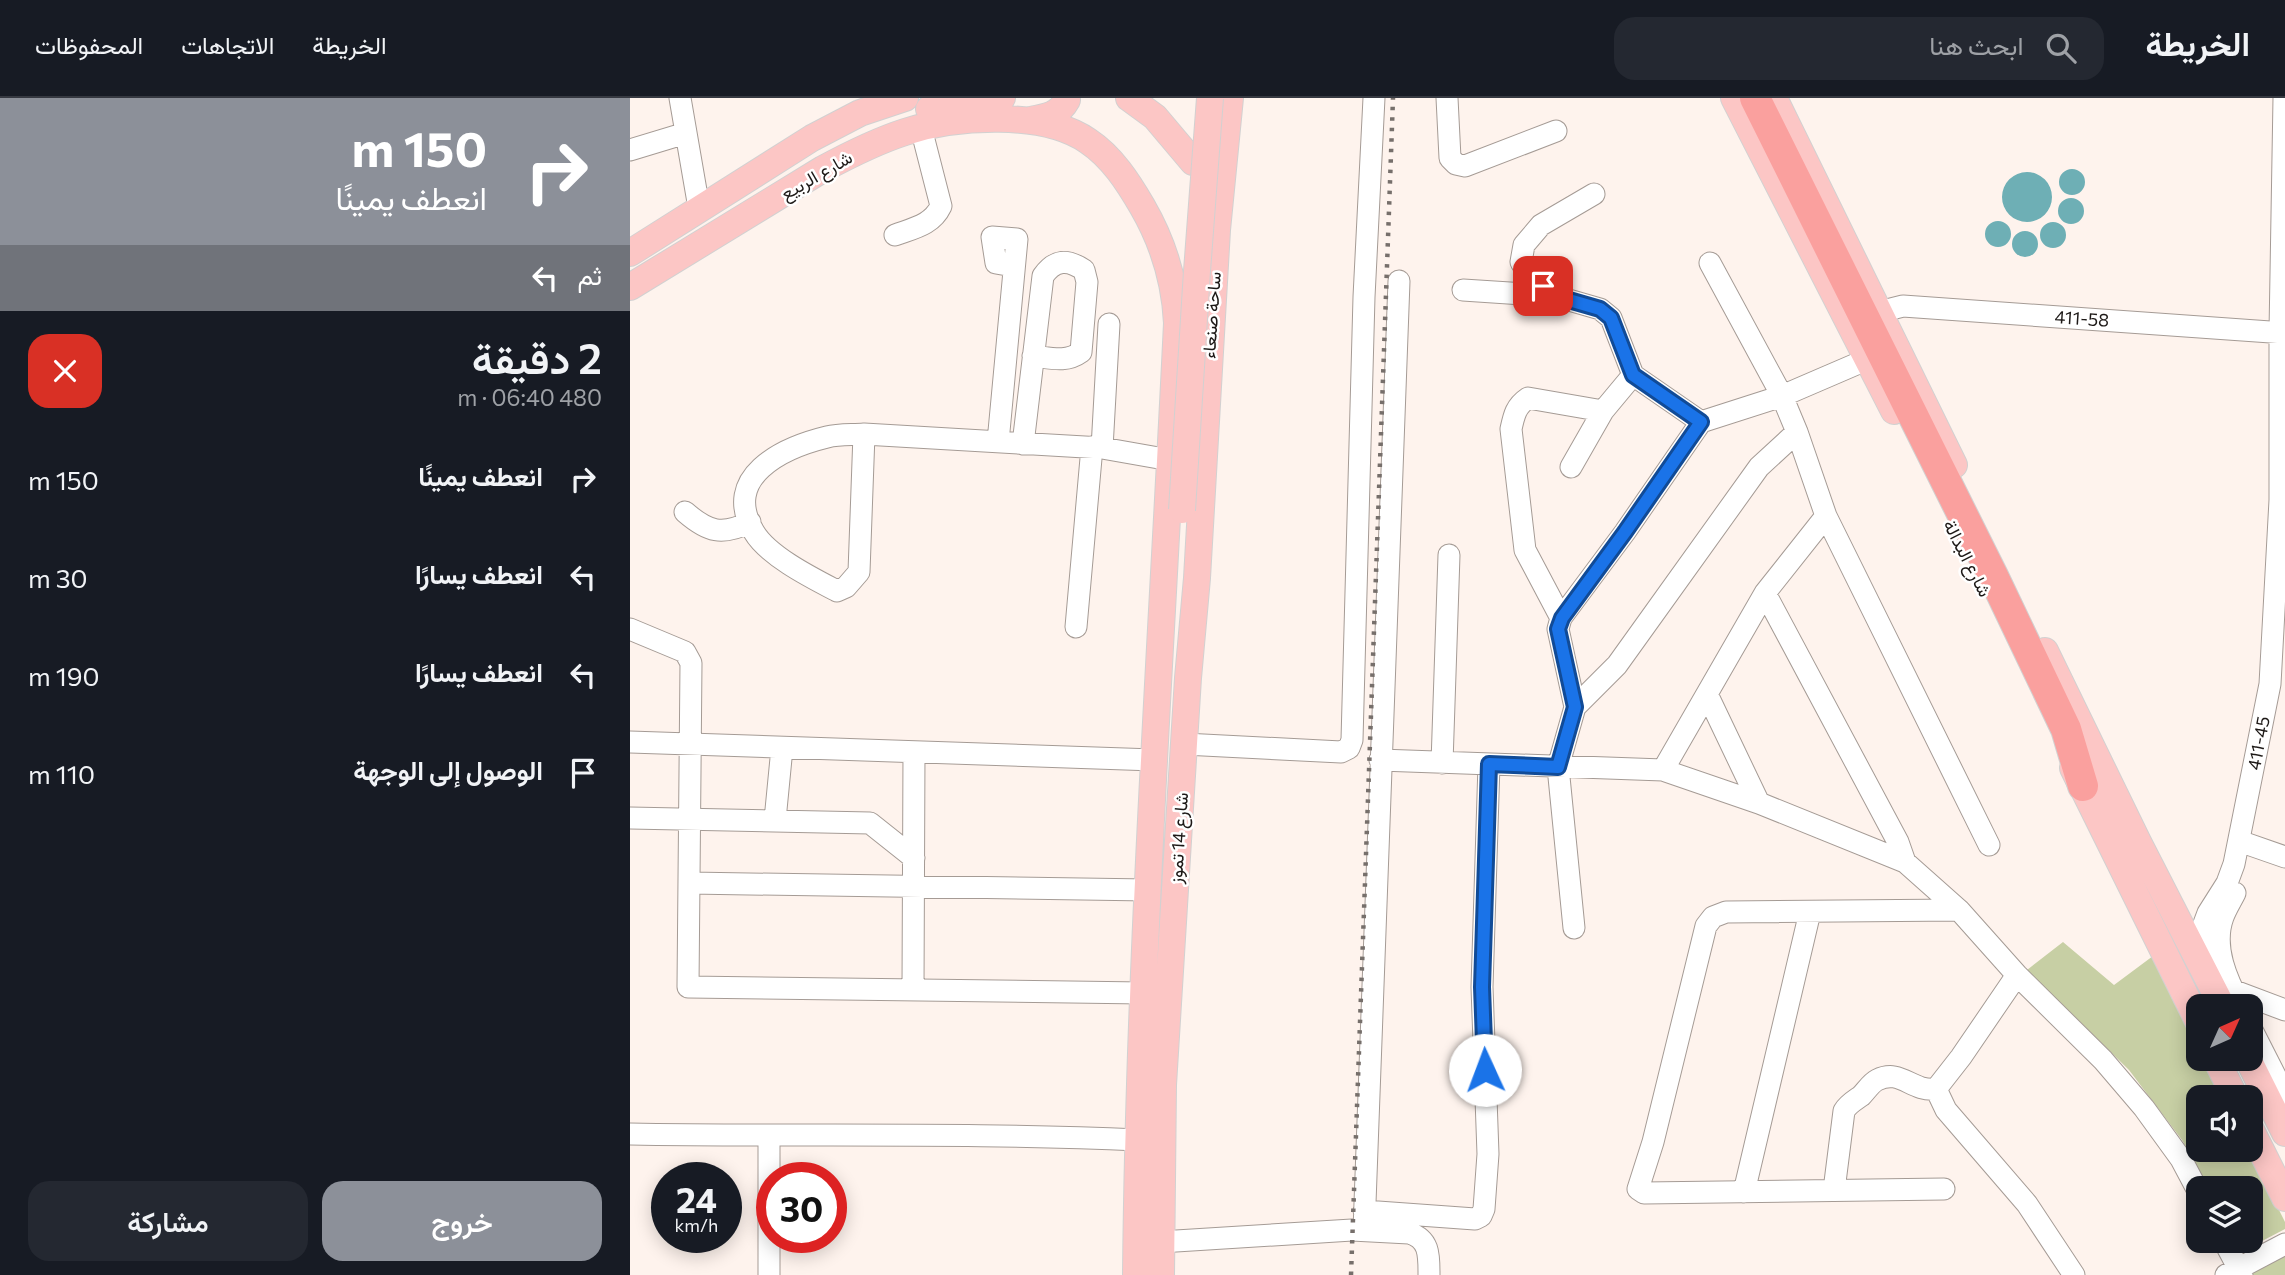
<!DOCTYPE html>
<html lang="ar">
<meta charset="utf-8">
<style>
:root{--surface:#171b24;--page:#242831;--text:#f1f3f6;--muted:#9ea1a6;--line:#363941;--accent:#8c9099}
body{margin:0;font-family:Commissioner,Vazirmatn,sans-serif;background:var(--page);color:var(--text);direction:rtl;height:100vh;display:flex;flex-direction:column;font-size:26px;white-space:nowrap}
*{box-sizing:border-box;margin:0}
p{font-size:23px;color:var(--muted)}
.icon{flex:none;width:38px;height:38px;fill:none;stroke:currentColor;stroke-width:2;stroke-linecap:round;stroke-linejoin:round}
.map{position:relative;flex:1;overflow:hidden;direction:ltr}
.side{display:flex;flex-direction:column;background:var(--surface);width:630px}
.side>*{flex:none}
.banner{background:#8c9099;color:#fff;overflow:hidden}
.needle{width:46px;rotate:45deg}
.controls{position:absolute;left:1556px;top:896px;display:grid;gap:14px}
.controls a{display:grid;place-items:center;width:77px;height:77px;border-radius:14px;background:var(--surface);box-shadow:0 4px 18px #0003;font-size:35px}
.speed{position:absolute;left:21px;top:1064px;display:flex;gap:14px;font-size:35px;font-weight:700;text-align:center}
.speed>*{display:grid;place-content:center;width:91px;height:91px;border-radius:50%;background:var(--surface);box-shadow:0 4px 18px #0003;line-height:1}
.speed small{font-size:18px;font-weight:400}
.speed .limit{border:10px solid #d22;background:#fff;color:#111}
.pin{position:absolute;display:grid;place-items:center;width:60px;height:60px;color:#fff;margin:-30px;border-radius:14px;box-shadow:0 4px 10px #0006}
.me{position:absolute;width:77px;margin:-38px;rotate:358deg;stroke-linejoin:round;filter:drop-shadow(0 0 5px #0008)}
.turn{display:flex;align-items:center;gap:24px;height:147px;padding:0 28px;font-size:32px}
.turn .icon{width:91px;height:91px;stroke-width:2.5}
.turn b{display:block;font-size:49px;line-height:60px}
.then{display:flex;align-items:center;height:66px;padding:0 28px;background:#0003;gap:14px;font-size:26px}
.round{display:grid;place-items:center;flex:none;width:74px;height:74px;border-radius:21px;background:var(--page)}
.head{display:flex;align-items:center;justify-content:space-between;height:119px;padding:0 28px}
h1{font-size:42px;font-weight:600;line-height:52px}
.primary-button{display:flex;gap:14px;margin-top:auto;padding:14px 28px}
.primary-button a{flex:1;height:80px;border-radius:21px;background:var(--accent);color:#fff;font-size:28px;font-weight:600;line-height:80px;text-align:center}
.primary-button a+a{background:var(--page);color:var(--text)}
ul{padding:0;list-style:none}
li{display:flex;align-items:center;gap:21px;height:98px;padding:0 28px}
li div{flex:1}
li b{display:block;font-size:26px}
li em{font-style:normal}
header{display:flex;align-items:center;gap:42px;box-sizing:border-box;height:98px;padding:0 35px;background:var(--surface);border-bottom:2px solid var(--line)}
header strong{font-size:33px}
nav{display:flex;gap:38px;margin-inline-start:auto;font-size:24px}
.search{width:490px;height:63px;background:var(--page);display:flex;align-items:center;gap:18px;box-sizing:border-box;padding:0 24px;border-radius:21px;color:var(--muted);font-size:26px}
main{display:flex;flex:1;min-height:0}
.map>svg:first-child{display:block}
.green{fill:#c7cfa4}
.water{fill:#6eafb5}
.lines{fill:none;stroke-linecap:round;stroke-linejoin:round}
.minor-casing{stroke:#a59b95;stroke-width:23}
.major-casing{stroke:#d2d1d1;stroke-width:28}
.highway-casing{stroke:#d2d1d1;stroke-width:32}
.minor{stroke:#fff;stroke-width:21}
.major{stroke:#fcc6c5;stroke-width:26}
.highway{stroke:#faa09e;stroke-width:30}
.rail{stroke:#766f6b;stroke-width:4.5;stroke-dasharray:3.5 7;stroke-linecap:butt}
.major-bridge-casing{stroke:#d2d1d1;stroke-width:28;stroke-linecap:butt}
.major-bridge{stroke:#fcc6c5;stroke-width:26}
.route-casing{stroke:#114b97;stroke-width:18}
.route{stroke:#1a73e8;stroke-width:12}
.labels{text-anchor:middle;dominant-baseline:central;stroke-width:5;stroke-linejoin:round;paint-order:stroke}
.street-label{font-size:18px;fill:#1d1917;stroke:#fff}
</style>
<header>
<strong>الخريطة</strong>
<div class="search"><svg class="icon" aria-label="search" viewBox="0 0 24 24"><circle cx="10" cy="10" r="6"/><path d="M15 15l6 6"/></svg>ابحث هنا</div>
<nav><a>الخريطة</a><a>الاتجاهات</a><a>المحفوظات</a></nav>
</header>
<main>
<div class="map">
<svg width="1655" height="1177" viewBox="0 0 1655 1177">
<rect width="100%" height="100%" fill="#fef3ed"/>
<!-- green -->
<path class="green" d="M1433,844L1484,887L1523,858L1568,948V961H1574L1593,999H1568V1052H1619L1655,1124V1131L1613,1153L1607,1143H1620V1090H1579L1552,1042L1499,972L1397,872Z
M1655,1157V1177H1623L1621,1173Z"/>
<!-- water -->
<path class="water" d="M1429 84a13 13 0 1 1 26 0a13 13 0 1 1-26 0Z
M1372 99a25 25 0 1 1 50 0a25 25 0 1 1-50 0Z
M1428 113a13 13 0 1 1 26 0a13 13 0 1 1-26 0Z
M1355 136a13 13 0 1 1 26 0a13 13 0 1 1-26 0Z
M1410 137a13 13 0 1 1 26 0a13 13 0 1 1-26 0Z
M1382 146a13 13 0 1 1 26 0a13 13 0 1 1-26 0Z"/>
<g class="lines">
<!-- minor casing -->
<g class="minor-casing">
<path id="minor" d="M50,0L69,110
M817,0L820,60L826,66L835,68L926,33
M0,52L56,35
M964,96L911,127L894,147L891,164L900,178L925,198L970,211L981,220L1003,277L1071,324
M265,137C284,130 302,127 311,108L291,30
M1080,165L1152,298L1167,334L1196,418L1359,747
M833,192L925,198
M1249,214L1273,208L1655,235
M234,336L229,474L216,489L207,493C182,480 138,458 124,434C91,379 152,350 197,339C209,336 222,337 234,336L472,350L540,362
M368,344L387,141L362,139L366,165L383,168
M393,346L413,178C425,161 438,161 454,172L457,184L451,254C436,265 421,260 403,258
M472,350L479,226
M941,369L973,313L1003,277
M55,414C78,434 92,438 120,424
M1135,495L1268,744L1275,764
M931,520L895,452L881,331C884,317 886,308 898,300L973,313
M446,529L462,349
M0,531L55,554L61,565L58,889L513,895
M1077,596L1129,705
M945,609L928,531L931,520L995,434L1071,324L1152,298L1238,261
M0,644L524,662
M554,646L711,654L719,650L722,642L734,199L744,0
M750,662L1033,672L1129,705L1275,764L1329,812L1387,877L1473,962L1514,1010L1551,1061L1568,1093
M812,665L819,457
M1033,672L1135,495L1196,418
M0,720L240,725L284,760
M145,722L152,650
M1609,743L1655,759
M60,785L518,792
M1605,795C1601,803 1596,811 1593,819C1582,849 1597,882 1611,908
M944,830L928,669L945,609L987,567L1129,369L1167,334
M1575,868L1572,831L1578,815L1597,785L1604,766L1640,586L1650,402V234L1654,0
M283,892L284,654
M1596,895L1602,892L1655,912
M1620,928L1655,997
M1306,991L1316,1012L1397,1106L1444,1177
M0,1036C169,1039 339,1034 508,1042
M1314,1091L1014,1095L1008,1091L1023,1044L1076,828L1083,819L1096,814L1329,812
M1204,1092L1214,1013C1218,1006 1224,1003 1231,998C1236,993 1241,985 1247,982C1271,970 1281,994 1306,991L1331,959L1387,877
M1114,1094L1180,814
M734,1113L845,1121L851,1118L854,1111L858,1056L852,889L859,666
M734,1132L769,183
M1594,1143L1612,1177
M530,1144L722,1132L779,1135C800,1141 799,1158 799,1177
M139,1177V1038
M1596,1177L1655,1146"/>
</g>
<!-- major casing -->
<g class="major-casing">
<path id="major" d="M499,0L525,19L563,64
M1104,0L1264,313
M1144,0L1324,367
M299,11L372,0
M400,22C417,19 429,17 437,2
M0,155L182,40L230,15L275,0
M0,189L193,71C219,57 247,43 275,34C326,18 413,12 458,43C482,59 498,84 512,108C533,144 545,184 547,225C532,542 509,859 506,1177
M1415,553L1508,744L1592,908
M1443,670L1568,923
M1586,961L1605,999
M1618,961L1655,1035
M1620,1030L1655,1100
M531,1177L533,987L558,580L567,480L587,132L600,0"/>
</g>
<!-- highway casing -->
<g class="highway-casing">
<path id="highway" d="M1125,0L1363,478L1436,631L1453,688"/>
</g>
<!-- minor -->
<use href="#minor" class="minor"/>
<!-- major -->
<use href="#major" class="major"/>
<!-- highway -->
<use href="#highway" class="highway"/>
<!-- rail -->
<path class="rail" d="M721,1177L763,0"/>
<!-- major-bridge casing -->
<g class="major-bridge-casing">
<path id="major-bridge" d="M552,412L567,173L580,0"/>
</g>
<!-- major-bridge -->
<use href="#major-bridge" class="major-bridge"/>
</g>
<g class="lines">
<!-- route casing -->
<g class="route-casing">
<path id="route" d="M855,972L852,889L859,666L928,669L945,609L928,531L932,520L995,434L1071,324L1003,277L981,220L970,211L925,198L913,188"/>
</g>
<!-- route -->
<use href="#route" class="route"/>
</g>
<g class="labels">
<!-- street labels -->
<g class="street-label">
<text transform="translate(186 77) rotate(-30)">شارع الربيع</text>
<text transform="translate(581 217) rotate(-86)">ساحة صنعاء</text>
<text transform="translate(1452 220) rotate(4)">411-58</text>
<text transform="translate(1338 460) rotate(63)">شارع البدالة</text>
<text transform="translate(1628 645) rotate(-79)">411-45</text>
<text transform="translate(548 740) rotate(-86)">شارع 14 تموز</text>
</g>
</g>
</svg>
<div class="controls">
<a><svg class="needle" viewBox="-14 -14 28 28"><path d="M0-13l5 13h-10z" fill="#e53935"/><path d="M0 13l5-13h-10z" fill="#9ea1a6"/></svg></a>
<a><svg class="icon" aria-label="sound" viewBox="0 0 24 24"><path d="M4 9h4l5-4v14l-5-4H4zM17 9q2 3 0 6"/></svg></a>
<a><svg class="icon" aria-label="layers" viewBox="0 0 24 24"><path d="M12 4l9 5-9 5-9-5zM3 14l9 5 9-5"/></svg></a>
</div>
<div class="speed"><div>24<small>km/h</small></div><div class="limit">30</div></div>
<div class="pin" style="left:913px;top:188px;background:#d93025"><svg class="icon" aria-label="arrive" viewBox="0 0 24 24"><path d="M6 21V4h12l-3 4 3 4H6"/></svg></div>
<svg class="me" style="left:855px;top:972px" viewBox="-20 -20 40 40"><circle r="19" fill="#fff"/><path d="M0-13L10 11 0 6-10 11z" fill="#1a73e8"/></svg>
</div>
<section class="side">
<div class="banner">
<div class="turn"><svg class="icon" aria-label="right" viewBox="0 0 24 24"><path d="M7 20v-9h11M14 6l5 5-5 5"/></svg><div><b>150 m</b>انعطف يمينًا</div></div>
<div class="then">ثم<svg class="icon" aria-label="left" viewBox="0 0 24 24"><path d="M17 20v-9H6M10 6l-5 5 5 5"/></svg></div>
</div>
<div class="head"><div><h1>2 دقيقة</h1><p>480 m · 06:40</p></div><a class="round" style="background:#d93025;color:#fff"><svg class="icon" aria-label="close" viewBox="0 0 24 24"><path d="M6 6l12 12M18 6L6 18"/></svg></a></div>
<ul>
<li><svg class="icon" aria-label="right" viewBox="0 0 24 24"><path d="M7 20v-9h11M14 6l5 5-5 5"/></svg><div><b>انعطف يمينًا</b></div><em>150 m</em></li>
<li><svg class="icon" aria-label="left" viewBox="0 0 24 24"><path d="M17 20v-9H6M10 6l-5 5 5 5"/></svg><div><b>انعطف يسارًا</b></div><em>30 m</em></li>
<li><svg class="icon" aria-label="left" viewBox="0 0 24 24"><path d="M17 20v-9H6M10 6l-5 5 5 5"/></svg><div><b>انعطف يسارًا</b></div><em>190 m</em></li>
<li><svg class="icon" aria-label="arrive" viewBox="0 0 24 24"><path d="M6 21V4h12l-3 4 3 4H6"/></svg><div><b>الوصول إلى الوجهة</b></div><em>110 m</em></li>
</ul>
<div class="primary-button"><a>خروج</a><a>مشاركة</a></div>
</section>
</main>
